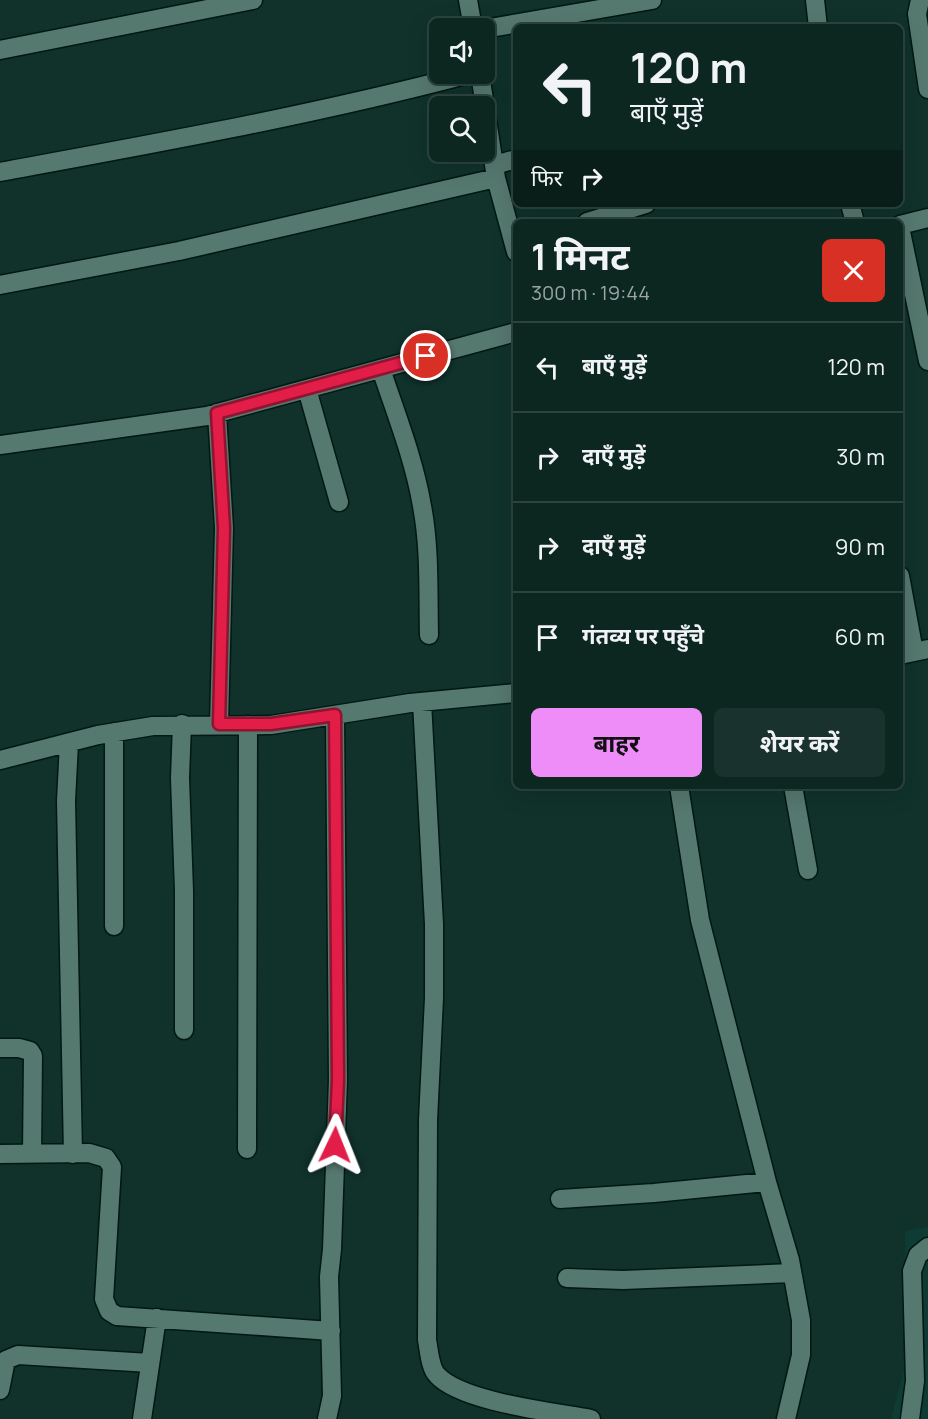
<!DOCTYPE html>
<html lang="hi">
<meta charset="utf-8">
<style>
:root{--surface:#0c2620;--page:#1a322d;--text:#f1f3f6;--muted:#9aa5a5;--line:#2c433e;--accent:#ee8cf8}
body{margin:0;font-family:Manrope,"Noto Sans Devanagari",sans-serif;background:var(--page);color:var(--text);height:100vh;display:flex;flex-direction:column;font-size:22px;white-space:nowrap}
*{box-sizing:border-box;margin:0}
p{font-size:20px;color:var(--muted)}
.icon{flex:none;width:33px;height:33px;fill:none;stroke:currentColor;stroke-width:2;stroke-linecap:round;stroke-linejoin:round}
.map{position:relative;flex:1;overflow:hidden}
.side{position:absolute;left:513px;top:219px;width:390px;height:570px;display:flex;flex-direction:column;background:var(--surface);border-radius:9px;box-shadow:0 6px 24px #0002,0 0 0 2px var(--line)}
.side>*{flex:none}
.guide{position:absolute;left:513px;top:24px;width:390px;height:183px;border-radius:9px;box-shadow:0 6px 24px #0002,0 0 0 2px var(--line);background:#0c2620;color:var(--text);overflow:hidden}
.fabs{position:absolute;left:429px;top:18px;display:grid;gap:12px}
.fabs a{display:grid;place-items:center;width:66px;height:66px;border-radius:9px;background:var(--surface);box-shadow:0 6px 24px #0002,0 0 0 2px var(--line);font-size:30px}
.pin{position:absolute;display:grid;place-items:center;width:51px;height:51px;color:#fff;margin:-26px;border:3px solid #fff;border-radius:50%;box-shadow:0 2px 6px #0007}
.me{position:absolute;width:66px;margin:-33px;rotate:2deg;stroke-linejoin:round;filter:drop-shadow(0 0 4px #0008)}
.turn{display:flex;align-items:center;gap:21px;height:126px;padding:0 18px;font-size:27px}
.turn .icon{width:78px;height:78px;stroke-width:2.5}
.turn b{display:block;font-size:42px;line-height:51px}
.then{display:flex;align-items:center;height:57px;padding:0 18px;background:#0003;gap:12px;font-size:22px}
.round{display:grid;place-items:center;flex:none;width:63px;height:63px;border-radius:9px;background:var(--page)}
.head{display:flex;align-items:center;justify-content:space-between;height:102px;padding:0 18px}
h1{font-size:36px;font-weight:700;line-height:45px}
.action{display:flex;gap:12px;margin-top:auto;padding:12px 18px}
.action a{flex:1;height:69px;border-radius:9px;background:var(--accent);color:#111;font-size:24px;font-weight:700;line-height:69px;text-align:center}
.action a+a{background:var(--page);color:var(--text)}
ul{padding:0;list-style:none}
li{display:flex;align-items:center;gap:18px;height:90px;padding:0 18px;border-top:2px solid var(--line)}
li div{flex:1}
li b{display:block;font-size:22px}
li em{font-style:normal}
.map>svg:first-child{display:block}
.built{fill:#0e3c34}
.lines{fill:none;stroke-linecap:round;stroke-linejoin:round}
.minor-casing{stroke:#011813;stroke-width:21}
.minor{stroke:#55786f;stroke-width:18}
.route-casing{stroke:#92132f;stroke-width:15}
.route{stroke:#e11d48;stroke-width:10}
</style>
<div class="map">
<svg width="928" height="1419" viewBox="0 0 928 1419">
<rect width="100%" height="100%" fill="#10322b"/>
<!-- built -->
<path class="built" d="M928,1227V1419H891L907,1359L905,1231Z"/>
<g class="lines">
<!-- minor casing -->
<g class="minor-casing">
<path id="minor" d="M468,0L473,28
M815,0L818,27
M920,0L917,14L928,89
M484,29L652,0
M0,50L253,0
M480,74L496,178L516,252
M495,165L516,159
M0,172C157,143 314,115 469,74
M850,204L855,222
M587,222L646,204
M900,225L928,218
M900,227L928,361
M0,285L179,251L496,178
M381,369C396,414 414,459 422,506C430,548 428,592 429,635
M307,389L339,502
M217,413L224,528L219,724
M0,445L207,416L516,332
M900,576L914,652
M900,655L928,649
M422,702L434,924V998L428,1120L427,1340C429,1350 430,1368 437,1375C461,1402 554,1412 591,1419
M182,724L180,778L184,891V1030
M114,732V926
M69,743L66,801L73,1154
M0,760L98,735L153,726L271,725L410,703L516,693
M679,786L700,920L767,1182L790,1260L801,1320V1355L786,1419
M793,786L808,870
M0,1048H19L30,1051L33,1056L32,1154
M247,1149L248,725
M0,1154L89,1153L106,1158L112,1167L104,1299L109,1311L117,1316L331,1331
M560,1199L654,1193L767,1182
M567,1278L623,1280L792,1273
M0,1390L6,1360L18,1355L150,1363
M142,1419L157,1318
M327,1419L332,1396L329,1277L332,1249L338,1080L335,715
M910,1419L915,1381L912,1271L918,1255L928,1247"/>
</g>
<!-- minor -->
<use href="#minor" class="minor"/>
</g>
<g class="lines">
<!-- route casing -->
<g class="route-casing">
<path id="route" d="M335,1145L338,1080L335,715L271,724H219L224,528L217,413L426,356"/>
</g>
<!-- route -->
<use href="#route" class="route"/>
</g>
</svg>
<div class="fabs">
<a><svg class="icon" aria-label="sound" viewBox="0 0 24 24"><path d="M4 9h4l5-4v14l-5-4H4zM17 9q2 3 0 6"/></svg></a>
<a><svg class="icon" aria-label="search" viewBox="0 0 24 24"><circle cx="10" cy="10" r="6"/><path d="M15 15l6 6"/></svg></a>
</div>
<div class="pin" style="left:426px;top:356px;background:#d93025"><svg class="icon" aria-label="arrive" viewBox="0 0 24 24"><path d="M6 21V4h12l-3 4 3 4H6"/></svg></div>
<svg class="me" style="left:335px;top:1145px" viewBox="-20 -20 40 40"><path d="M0-17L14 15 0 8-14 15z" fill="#e11d48" stroke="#fff" stroke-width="4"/></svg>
<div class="guide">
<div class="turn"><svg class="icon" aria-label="left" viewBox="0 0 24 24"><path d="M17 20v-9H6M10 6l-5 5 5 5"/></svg><div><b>120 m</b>बाएँ मुड़ें</div></div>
<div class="then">फिर<svg class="icon" aria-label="right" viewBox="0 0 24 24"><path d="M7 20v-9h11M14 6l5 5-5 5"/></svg></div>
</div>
<section class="side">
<div class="head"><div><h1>1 मिनट</h1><p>300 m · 19:44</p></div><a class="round" style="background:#d93025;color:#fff"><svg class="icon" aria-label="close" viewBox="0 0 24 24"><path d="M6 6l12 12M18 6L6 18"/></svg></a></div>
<ul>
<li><svg class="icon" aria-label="left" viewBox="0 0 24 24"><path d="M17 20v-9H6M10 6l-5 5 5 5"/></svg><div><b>बाएँ मुड़ें</b></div><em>120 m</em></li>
<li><svg class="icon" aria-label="right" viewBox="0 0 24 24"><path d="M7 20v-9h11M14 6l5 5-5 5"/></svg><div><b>दाएँ मुड़ें</b></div><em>30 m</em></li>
<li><svg class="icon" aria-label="right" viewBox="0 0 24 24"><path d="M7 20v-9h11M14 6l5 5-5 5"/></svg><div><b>दाएँ मुड़ें</b></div><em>90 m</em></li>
<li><svg class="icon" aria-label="arrive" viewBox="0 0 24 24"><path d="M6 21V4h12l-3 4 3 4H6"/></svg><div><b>गंतव्य पर पहुँचे</b></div><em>60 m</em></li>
</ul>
<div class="action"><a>बाहर</a><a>शेयर करें</a></div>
</section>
</div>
